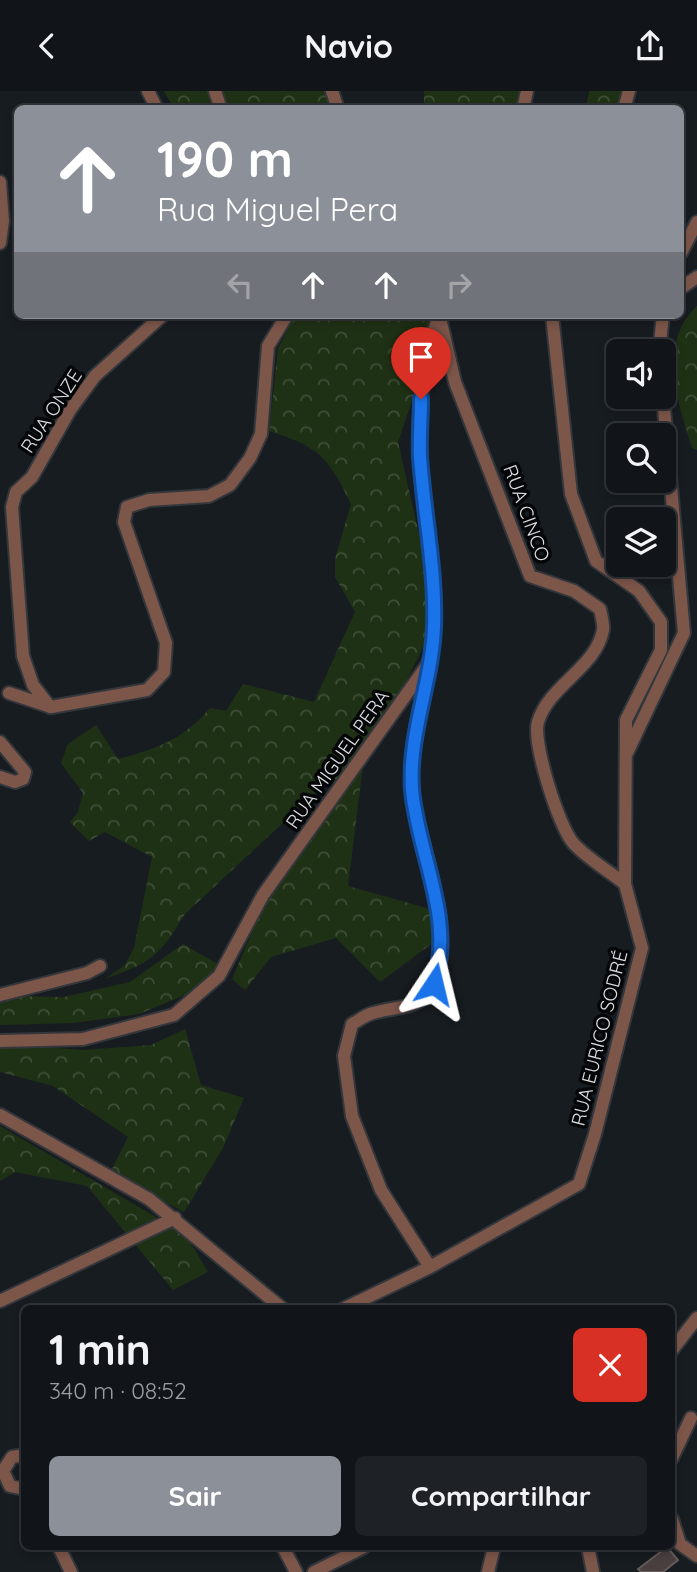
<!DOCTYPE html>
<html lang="pt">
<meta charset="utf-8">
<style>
:root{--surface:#111519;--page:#1e2226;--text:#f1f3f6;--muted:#9c9fa2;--line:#303438;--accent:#8c9099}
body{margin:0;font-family:Quicksand,sans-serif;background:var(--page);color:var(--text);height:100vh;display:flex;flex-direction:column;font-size:26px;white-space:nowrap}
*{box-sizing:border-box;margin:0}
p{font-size:23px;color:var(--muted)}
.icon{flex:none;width:38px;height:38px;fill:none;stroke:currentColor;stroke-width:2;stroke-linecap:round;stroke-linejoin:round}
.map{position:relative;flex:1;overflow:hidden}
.details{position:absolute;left:21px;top:1214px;width:654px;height:245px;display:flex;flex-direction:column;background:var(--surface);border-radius:10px;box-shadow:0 4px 10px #0003,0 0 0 2px var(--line)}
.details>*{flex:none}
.hud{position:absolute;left:14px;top:14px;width:670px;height:214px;border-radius:10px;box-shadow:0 4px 10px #0003,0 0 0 2px var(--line);background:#8c9099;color:#fff;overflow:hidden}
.fabs{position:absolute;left:606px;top:248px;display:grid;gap:14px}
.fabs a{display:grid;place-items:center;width:70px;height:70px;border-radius:10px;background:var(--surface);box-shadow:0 4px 10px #0003,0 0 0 2px var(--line);font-size:35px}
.pin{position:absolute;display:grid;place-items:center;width:60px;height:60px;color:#fff;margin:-72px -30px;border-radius:50% 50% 50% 0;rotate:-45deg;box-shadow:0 0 7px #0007}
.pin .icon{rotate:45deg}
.me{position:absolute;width:77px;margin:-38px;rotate:10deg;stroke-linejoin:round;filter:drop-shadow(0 0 5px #0008)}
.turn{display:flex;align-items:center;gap:24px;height:147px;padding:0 28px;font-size:32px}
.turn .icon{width:91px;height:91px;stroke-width:2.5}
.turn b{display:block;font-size:49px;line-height:60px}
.lanes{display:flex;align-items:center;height:66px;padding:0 28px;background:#0003;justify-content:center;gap:35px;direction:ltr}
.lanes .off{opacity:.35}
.round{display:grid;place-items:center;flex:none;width:74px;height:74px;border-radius:10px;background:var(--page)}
.headline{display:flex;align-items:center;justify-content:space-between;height:119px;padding:0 28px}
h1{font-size:42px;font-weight:800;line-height:52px}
.primary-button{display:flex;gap:14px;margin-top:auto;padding:14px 28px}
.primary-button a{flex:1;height:80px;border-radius:10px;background:var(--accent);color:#fff;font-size:28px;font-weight:800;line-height:80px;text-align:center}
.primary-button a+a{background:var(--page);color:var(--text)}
header{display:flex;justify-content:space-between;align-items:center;height:91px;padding:0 28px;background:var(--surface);font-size:32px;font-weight:800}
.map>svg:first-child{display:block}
.forest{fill:url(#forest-crowns)}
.building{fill:#483f3e;stroke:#635a59;stroke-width:2}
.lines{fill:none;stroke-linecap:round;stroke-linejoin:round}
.minor-casing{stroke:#33373c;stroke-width:16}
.minor{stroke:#7d564a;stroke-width:12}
.route-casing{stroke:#114b97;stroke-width:18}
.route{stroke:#1a73e8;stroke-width:12}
.labels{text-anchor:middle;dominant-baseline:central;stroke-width:7;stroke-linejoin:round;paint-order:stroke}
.street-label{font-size:19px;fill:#dde0e3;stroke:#050608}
</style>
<header><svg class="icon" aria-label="back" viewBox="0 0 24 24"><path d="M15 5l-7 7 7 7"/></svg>Navio<svg class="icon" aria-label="share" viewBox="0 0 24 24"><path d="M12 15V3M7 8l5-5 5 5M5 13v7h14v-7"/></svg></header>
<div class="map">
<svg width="697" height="1481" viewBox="0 0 697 1481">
<defs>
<pattern id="forest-crowns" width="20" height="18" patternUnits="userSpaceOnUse" patternTransform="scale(1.75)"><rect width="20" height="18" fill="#1f3115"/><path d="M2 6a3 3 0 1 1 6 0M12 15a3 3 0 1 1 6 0" fill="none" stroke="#3f4f37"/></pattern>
</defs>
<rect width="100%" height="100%" fill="#171c21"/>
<!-- forest -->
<path class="forest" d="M164,0H332L335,17H174Z
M424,0H525V10L560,17L424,18Z
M589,0H624L618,17L586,18Z
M697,215V359L692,357C678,312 657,252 697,215Z
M295,224H441L398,351L431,496L424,554L383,637L366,650L348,795L437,820L434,851L380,891L336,847L271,866L245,899L232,888L264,813L337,708L331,687L185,823C158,867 153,870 105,888L125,874L134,857L152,766L105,741L89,750L70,731L78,721L83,702L61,672L68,653L96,634L118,668C155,659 184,648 210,617L226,620L243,593L314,611L355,521L335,486V468L351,413C328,365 319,356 269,340L278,258Z
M183,853L221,875L197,899L139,923L73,932L0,934V905L64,906L130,891Z
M185,938L201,994L244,1007L223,1057L184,1121L110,1082L128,1046L53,995L0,981V953L84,959L151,954Z
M0,1035L185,1143L208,1181L173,1199L87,1095L15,1081L0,1090Z"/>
<!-- building -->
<path class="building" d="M667,1456L678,1469L663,1481H641L638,1478Z"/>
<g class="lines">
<!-- minor casing -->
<g class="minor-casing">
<path id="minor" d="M148,0L157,18
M215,0L221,18
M332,0L338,18
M523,18L527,0
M624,18L629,0
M0,91L3,130L0,152
M681,162L697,131
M681,197L697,186
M440,227L455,291L530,485L574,500L600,518C601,524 604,533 603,539C596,577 549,594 538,631C532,651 559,737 574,753C588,768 609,780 625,793
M659,261L663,224
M9,602L51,616L147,599L164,581L166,552L124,431L127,416L149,409L209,405L230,394L250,367L261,343L268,255L287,224
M50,616L33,594L23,565L12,416L16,401L32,386L70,319L95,285L163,224
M0,651L25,681L23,688L15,691L0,686
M627,662L684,542L663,306
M0,904L87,882L100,875
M0,950L83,948L174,924L219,885L263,804L428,573
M0,1024L149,1108L283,1218
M430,1176L381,1099L352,1025L344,965L352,933C358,930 364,925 370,923C395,914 420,921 434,893C458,844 419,753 412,701C406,647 430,593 434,539C438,481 423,423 420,365C417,320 424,267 439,224
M0,1210L175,1127
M343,1218L430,1176L579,1093L595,1043L642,857L625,793L626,629L661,559V531L639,500L596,470L571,403L552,224
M672,1259L697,1227
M24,1364L12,1366L3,1380L10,1395L24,1398
M672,1367L691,1327
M672,1428L680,1453L697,1465
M59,1456L71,1481
M283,1456L296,1481
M588,1456L593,1481
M314,1481L364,1456
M488,1481L494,1456"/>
</g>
<!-- minor -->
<use href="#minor" class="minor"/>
</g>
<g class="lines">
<!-- route casing -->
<g class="route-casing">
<path id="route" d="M421,308C421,327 419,347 420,366C424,423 436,479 434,536C432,591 408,644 412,699C418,764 455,827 434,893"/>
</g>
<!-- route -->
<use href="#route" class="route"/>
</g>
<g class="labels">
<!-- street labels -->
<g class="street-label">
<text transform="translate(51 320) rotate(-57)">RUA ONZE</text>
<text transform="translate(527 422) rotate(70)">RUA CINCO</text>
<text transform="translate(337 668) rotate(-55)">RUA MIGUEL PERA</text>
<text transform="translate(599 947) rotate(-76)">RUA EURICO SODRÉ</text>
</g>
</g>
</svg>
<div class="fabs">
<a><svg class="icon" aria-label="sound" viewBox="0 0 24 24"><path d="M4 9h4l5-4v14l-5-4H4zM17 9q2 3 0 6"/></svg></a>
<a><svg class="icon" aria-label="search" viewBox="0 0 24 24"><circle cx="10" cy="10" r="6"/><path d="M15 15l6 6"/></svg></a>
<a><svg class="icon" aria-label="layers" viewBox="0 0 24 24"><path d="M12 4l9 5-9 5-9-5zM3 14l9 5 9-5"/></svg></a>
</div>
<div class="pin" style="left:421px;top:308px;background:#d93025"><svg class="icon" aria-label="arrive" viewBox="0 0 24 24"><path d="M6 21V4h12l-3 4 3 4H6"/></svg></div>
<svg class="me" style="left:434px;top:893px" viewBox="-20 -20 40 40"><path d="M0-17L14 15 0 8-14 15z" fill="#1a73e8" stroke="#fff" stroke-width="4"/></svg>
<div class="hud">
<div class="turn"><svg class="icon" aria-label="ahead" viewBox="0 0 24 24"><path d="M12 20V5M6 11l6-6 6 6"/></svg><div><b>190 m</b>Rua Miguel Pera</div></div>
<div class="lanes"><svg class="icon off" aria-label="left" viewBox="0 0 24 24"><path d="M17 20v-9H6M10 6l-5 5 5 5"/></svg><svg class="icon" aria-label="ahead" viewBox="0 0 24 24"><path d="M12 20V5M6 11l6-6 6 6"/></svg><svg class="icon" aria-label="ahead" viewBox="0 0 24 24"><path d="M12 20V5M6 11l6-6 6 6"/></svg><svg class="icon off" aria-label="right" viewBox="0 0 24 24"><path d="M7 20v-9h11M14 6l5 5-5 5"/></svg></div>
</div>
<section class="details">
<div class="headline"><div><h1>1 min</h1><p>340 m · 08:52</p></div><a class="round" style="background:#d93025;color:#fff"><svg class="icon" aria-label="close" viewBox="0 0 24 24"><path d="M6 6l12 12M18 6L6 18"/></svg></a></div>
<div class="primary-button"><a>Sair</a><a>Compartilhar</a></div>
</section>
</div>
